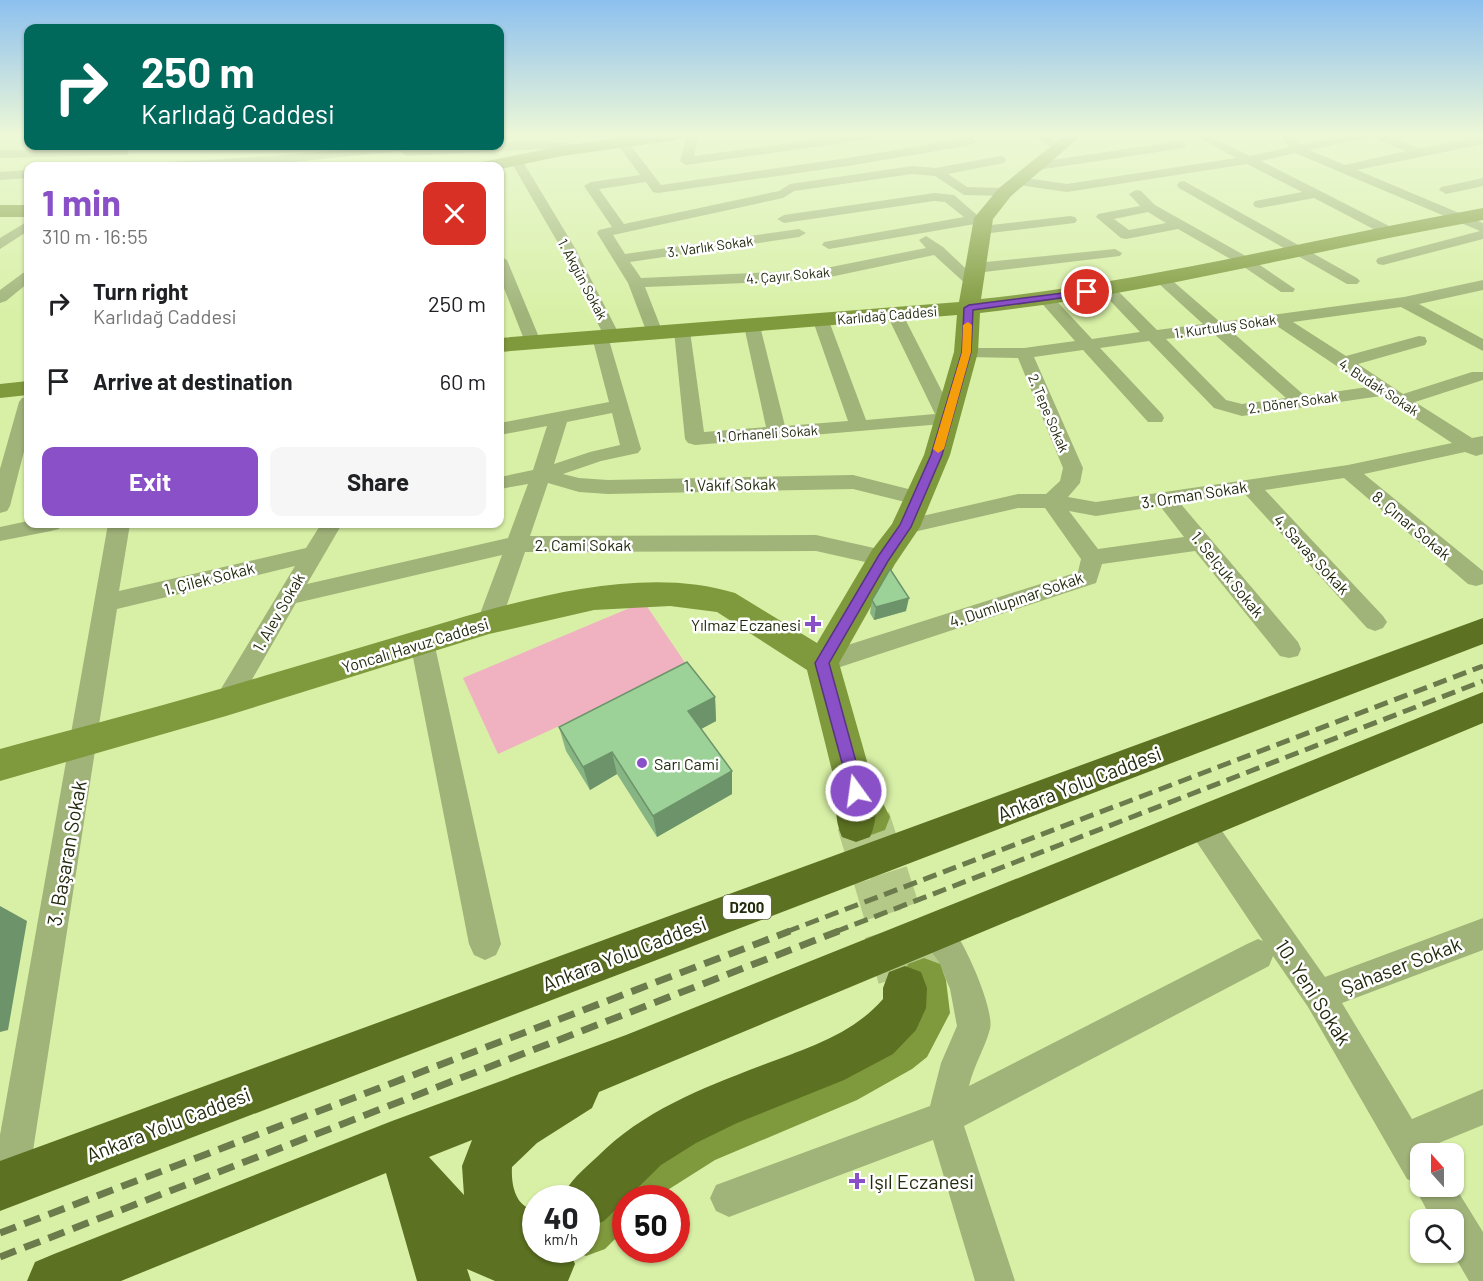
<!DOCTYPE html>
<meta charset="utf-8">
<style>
:root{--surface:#fff;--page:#f6f6f6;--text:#202124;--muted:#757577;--accent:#8950c7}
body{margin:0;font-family:Barlow,sans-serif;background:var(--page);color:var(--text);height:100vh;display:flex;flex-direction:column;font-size:22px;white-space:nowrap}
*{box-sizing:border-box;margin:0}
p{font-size:20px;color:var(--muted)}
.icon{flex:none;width:33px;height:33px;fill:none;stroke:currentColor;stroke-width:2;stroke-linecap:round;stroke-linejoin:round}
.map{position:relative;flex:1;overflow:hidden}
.sheet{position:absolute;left:24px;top:162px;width:480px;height:366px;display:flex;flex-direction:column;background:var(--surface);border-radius:12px;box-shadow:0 2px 4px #0004}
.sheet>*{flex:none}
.hud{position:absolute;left:24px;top:24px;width:480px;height:126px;border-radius:12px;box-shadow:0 2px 4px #0004;background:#00695c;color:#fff;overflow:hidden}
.needle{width:39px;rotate:339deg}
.controls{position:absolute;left:1410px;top:1143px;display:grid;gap:12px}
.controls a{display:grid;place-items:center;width:54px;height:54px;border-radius:12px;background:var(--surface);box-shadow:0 2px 4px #0004;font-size:30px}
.speed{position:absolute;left:522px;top:1185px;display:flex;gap:12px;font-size:30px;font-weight:700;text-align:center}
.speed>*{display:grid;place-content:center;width:78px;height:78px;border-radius:50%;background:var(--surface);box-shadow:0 2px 4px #0004;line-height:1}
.speed small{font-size:15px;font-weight:400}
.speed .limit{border:9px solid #d22;background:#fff;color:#111}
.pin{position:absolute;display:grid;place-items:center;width:51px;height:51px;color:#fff;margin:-26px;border:3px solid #fff;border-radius:50%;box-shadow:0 2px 6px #0007}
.me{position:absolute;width:66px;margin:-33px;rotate:346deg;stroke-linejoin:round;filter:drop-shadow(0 0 4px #0008)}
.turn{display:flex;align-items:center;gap:21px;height:126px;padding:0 18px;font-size:27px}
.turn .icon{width:78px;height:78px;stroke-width:2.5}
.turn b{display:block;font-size:42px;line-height:51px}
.round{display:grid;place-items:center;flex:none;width:63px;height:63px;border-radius:12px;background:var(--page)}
.overview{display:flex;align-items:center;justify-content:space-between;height:102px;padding:0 18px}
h1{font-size:36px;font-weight:700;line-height:45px;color:var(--accent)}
.button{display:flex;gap:12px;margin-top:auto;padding:12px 18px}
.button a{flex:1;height:69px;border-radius:12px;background:var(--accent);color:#fff;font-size:24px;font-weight:700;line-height:69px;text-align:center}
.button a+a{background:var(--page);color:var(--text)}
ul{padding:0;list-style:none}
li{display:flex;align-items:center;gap:18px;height:78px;padding:0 18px}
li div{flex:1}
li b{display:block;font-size:22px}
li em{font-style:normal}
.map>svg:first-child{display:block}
.green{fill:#f0b2c1}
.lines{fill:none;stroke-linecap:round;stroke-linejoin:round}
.secondary-tunnel-far1{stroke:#b4c988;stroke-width:38;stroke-dasharray:38 19;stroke-linecap:butt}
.secondary-tunnel{stroke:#b4c988;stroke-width:48;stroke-dasharray:48 24;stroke-linecap:butt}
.highway-tunnel-far1{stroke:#b4c988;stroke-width:38;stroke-dasharray:38 19;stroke-linecap:butt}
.highway-tunnel{stroke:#b4c988;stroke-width:48;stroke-dasharray:48 24;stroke-linecap:butt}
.street{fill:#a0b379;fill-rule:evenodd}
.secondary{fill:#7f993d;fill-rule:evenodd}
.highway{fill:#5c7121;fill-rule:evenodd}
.rail-far1{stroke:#6c7b4b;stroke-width:5;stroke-dasharray:14 7;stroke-linecap:butt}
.rail{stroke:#6c7b4b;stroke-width:7;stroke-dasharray:17 9;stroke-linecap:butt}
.wall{fill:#86b583}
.shaded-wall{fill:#6d936a}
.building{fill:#9cd298;stroke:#6d936a;stroke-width:1.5}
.route{fill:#8950c7;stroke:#593481;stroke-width:1.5}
.slow{fill:#f59e0b}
.poi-dot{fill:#8950c7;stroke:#fff;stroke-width:2}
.labels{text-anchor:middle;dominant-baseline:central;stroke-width:5;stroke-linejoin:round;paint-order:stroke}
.far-street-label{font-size:14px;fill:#232b0e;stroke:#fff}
.shield{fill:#fff;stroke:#656b56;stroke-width:1.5}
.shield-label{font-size:15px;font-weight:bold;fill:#232b0e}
.street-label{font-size:16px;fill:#232b0e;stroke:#fff}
.poi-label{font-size:16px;fill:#232b0e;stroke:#fff;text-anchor:end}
.near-street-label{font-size:20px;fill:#232b0e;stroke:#fff}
.near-poi-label{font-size:20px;fill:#232b0e;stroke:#fff;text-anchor:start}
</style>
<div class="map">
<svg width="1483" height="1281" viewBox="0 0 1483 1281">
<rect width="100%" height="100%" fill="#d8f0a6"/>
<!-- green -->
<path class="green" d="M644,602L688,667L498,754L463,678Z"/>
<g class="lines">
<!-- secondary-tunnel-far1 -->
<path class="secondary-tunnel-far1" d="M871,818L908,932"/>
<!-- secondary-tunnel -->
<path class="secondary-tunnel" d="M908,931L924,980"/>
<!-- highway-tunnel-far1 -->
<path class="highway-tunnel-far1" d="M856,824L888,932"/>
<!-- highway-tunnel -->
<path class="highway-tunnel" d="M888,931L905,988"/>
<!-- street -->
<path class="street" d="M687,135H699L694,156L848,135H876L870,139L686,165L680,161Z
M1032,135H1046L1065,147L1063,150H1055Z
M1194,135H1208L1250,156L1289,147L1280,135H1292L1300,145L1348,135H1385L1420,148L1483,136V144L1357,170L1483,223V239L1383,265L1378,264L1376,261L1378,258L1480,231L1295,153L1261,161L1393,228L1395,231L1393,234H1383L1314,198L1260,208L1255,207L1253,204L1255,201L1302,192L1247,164L1067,192L1019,185L1012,181L1019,177L1067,184L1236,158ZM1362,139H1376L1406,151L1345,165L1309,150Z
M621,137L625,138L661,185L854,157L971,137L977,141L971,145L854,165L658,193L653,192L646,182L599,189L624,224L779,191L790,184L912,166L936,168L1000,156L1004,157L1006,160L1004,163L948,174L967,187L1005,188L1012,192L1005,196L964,195L935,176L912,174L794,191L783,198L613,235L625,254L799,229L806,233L799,237L630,262L641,278L816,270L926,248L919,240L926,236L943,247L981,283L973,288L968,286L934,255L816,280L645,287L663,333L655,338L647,333L628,283L597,233L599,230L612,227L584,186L591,182L640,175L615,141Z
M540,141L576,144L582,148L576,152L540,149L406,156L400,151L273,164L162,166L168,162L273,156L385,146H412V148L500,146V143Z
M1180,141L1186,145L1184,148L1038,170L1032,166L1038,162Z
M123,148L127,149L129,152L127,155L0,158V150Z
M516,156L522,160L575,248L620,336L618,340H609L641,449L638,453L601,461L563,474L579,478L608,480L853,475L924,493L927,498L924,503L917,505L853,489L608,494L579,492L548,483L530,536L816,535L883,550L891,552L894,558L891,564L883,566L816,551L525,552L501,622L497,628L489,631L481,628L477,622L502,555L296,603L235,709L226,713L217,709L213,702L295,566L117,609L28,1183L23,1196L10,1201L0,1197V1135L108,524H130L119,591L306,548L321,524H342L307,584L508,538L528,484L500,489V477L533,470L547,426L500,435V423L609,402L592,337L594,333L602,332L561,248L510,160ZM612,413L620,445L590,452L554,464L567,422Z
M28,170V178L0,180V172Z
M1483,178V186L1446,194L1439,190L1441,187Z
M1184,181L1357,278L1360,281L1357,284H1347L1179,188L1177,185L1179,182Z
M1136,190L1141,191L1155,205L1251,259L1295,289L1293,292H1281L1241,265L1178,229L1126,239L1121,238L1096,217L1098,214L1140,206L1129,194ZM1148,212L1166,223L1129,230L1114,219Z
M934,193L954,195L977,215L984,214L991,218L989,221L975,224L829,249L822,245L824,242L964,217L945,202L934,201L784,223L777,219L784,215Z
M1070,216L1075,217L1077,220L1075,223L982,234L975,230L982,226Z
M28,221V231L0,249V238Z
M1115,249L1122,253L1120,256L976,273L968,268L976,263Z
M500,256L507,260L541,342L539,346H527L525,342L500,278Z
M28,271V283L6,301L0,303V290L23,273Z
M1162,274L1167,276L1220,322L1404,297L1483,280V290L1419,304L1483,339V351L1401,307L1293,322L1346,356L1419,336L1425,337L1427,341L1425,345L1358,364L1403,394L1472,372H1483V380L1415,402L1472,438L1483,436V454L1476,456L1465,452L1364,474L1483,571V584L1476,586L1468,584L1344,478L1265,490L1383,616L1387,622L1383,628L1375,631L1367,628L1244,493L1180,503L1298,642L1301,649L1298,656L1289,658L1280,656L1195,551L1102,564L1096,583L822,673L813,670L810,663L813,656L1078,572L1081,559L1045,508H1018L905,534L897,532L894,527L897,522L905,520L1018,494H1046L1060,481L1063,468L1018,358L966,357L960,356L957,352L960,348H1024L1075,341L1038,299L1046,294L1052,296L1092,339L1140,332L1099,289L1107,284L1113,286L1157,330L1203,324L1157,282L1154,279L1157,276ZM1274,324L1368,387L1305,396L1230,330ZM1213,333L1286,398L1242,404L1226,400L1166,339ZM1149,341L1214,408L1242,416L1381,396L1452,443L1348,465L1096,502L1068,497L1080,483L1083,468L1034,357L1083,350L1148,422H1162L1164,418L1162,414L1100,348ZM1160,506L1184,537L1098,549L1069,511L1096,516Z
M895,310L903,315L956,419L954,423L695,445L688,443L685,439L674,331L682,326L690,331L704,432L766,427L744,326L752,321L760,326L785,426L848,421L813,321L821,316L829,321L866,420L935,414L887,315Z
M28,397V436L10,506L7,511L0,513V469L19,402L22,398Z
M28,521V524H62L59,529L51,531L0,541V527Z
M422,633L430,635L434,642L501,944L496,955L485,960L474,955L469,944L410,642L414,635Z
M1200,810L1210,814L1325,977L1483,918V950L1342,1003L1412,1119L1483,1089V1125L1429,1147L1433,1154H1420V1186L1454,1185L1483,1232V1281H1469L1452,1252L1454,1220H1432L1414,1186L1416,1183L1407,1179L1308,1007L1273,956L1269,966L964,1126L1015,1281H975L933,1140L729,1217L716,1211L710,1198L716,1185L930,1106L941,1063L957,1026L950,989L939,962L925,943L921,932L925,921L936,917C940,918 945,920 948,923C963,937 995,1010 990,1029C985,1048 974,1065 969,1086L1247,944L1258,939L1263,941L1190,832L1186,823L1190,814Z"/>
<!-- secondary -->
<path class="secondary" d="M644,135H684L676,140L562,156L500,169V166H478L481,162L487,161L562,146Z
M1065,135H1082L1011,196L993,219L981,299C1151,281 1316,238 1483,208V220C1315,250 1150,294 980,313L978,352L950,455L920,527L895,564L839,663L874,786L890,817L885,830L871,835L857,830L837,791L807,670L717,612L670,606L594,610L489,634L226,716L0,781V749C89,725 179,702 267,675C318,660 369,645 419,630C513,602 639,563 735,593L817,643L872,550L892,524L924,455L954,352L957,315L500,352V338L959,302L974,218L999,188Z
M0,205H28V217H0Z
M28,381V395L0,398V384Z
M924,958L940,964L946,980L950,1013L927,1057L912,1069L857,1100L715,1160L655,1198H626V1228L605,1249L586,1256L570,1250H586V1198H581L624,1158L681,1126L823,1066L880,1037L895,1025L904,1009L902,980L908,964Z"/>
<!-- highway -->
<path class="highway" d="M1483,618V644L0,1211V1161Z
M1483,692V723L599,1092L592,1108L537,1143L512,1167C511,1184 515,1208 536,1210V1250H569L575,1264L568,1281H495L467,1269L471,1281H417L386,1173L121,1281H27L35,1262L54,1254L392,1121L626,1035ZM472,1140L462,1166L464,1195L429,1157Z
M856,774L869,779C878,797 878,819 870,837L856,842L842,837C834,819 834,797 843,779Z
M905,966L921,972L927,988L926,1008L916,1030L893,1054L844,1080L737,1123L696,1143L661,1165L604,1221L586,1229V1198H562C569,1181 583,1170 597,1157C643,1111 700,1089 760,1066C804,1049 851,1036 883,999V988L889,972Z"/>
<!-- rail-far1 -->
<path class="rail-far1" d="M786,932L1483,666
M835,932L1483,681"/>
<!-- rail -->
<path class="rail" d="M0,1233L790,931
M0,1257L839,931"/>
</g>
<!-- wall -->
<path class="wall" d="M872,600L906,611L874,620L870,613Z
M715,697L716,721L701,729L732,794L657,837L617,774L590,790L566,751L559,727Z"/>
<!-- shaded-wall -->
<path class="shaded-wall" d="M909,598L906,611L874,620L876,607Z
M715,697L716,721L690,735L688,711Z
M612,752L617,774L590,790L583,767Z
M732,771V794L657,837L653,816Z
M0,906L27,921L8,1030L0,1032Z"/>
<!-- building -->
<path class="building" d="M890,569L909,598L876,607L872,600Z
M687,662L715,697L688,711L732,771L653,816L612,752L583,767L559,727Z"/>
<!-- sky -->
<linearGradient id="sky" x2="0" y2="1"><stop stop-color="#8dc0ef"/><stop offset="0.43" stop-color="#edf8d7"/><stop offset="1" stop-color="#edf8d7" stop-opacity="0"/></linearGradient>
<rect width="1483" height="314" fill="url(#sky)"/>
<!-- route -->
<path class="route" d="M1087,290H1090V294L973,310L971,352L942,455L911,527L888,561L829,663L864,791L862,796L856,798L851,796L815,663L879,555L900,525L931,455L962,352L964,308L969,305Z"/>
<!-- slow -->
<path class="slow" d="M968,322L972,325L971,352L944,449L938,453L933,449L962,352L963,325Z"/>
<!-- markers -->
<g class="poi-dot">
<path d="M810 615h6v6h6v6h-6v6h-6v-6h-6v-6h6z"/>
<circle cx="642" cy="763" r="6"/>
<path d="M854 1172h6v6h6v6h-6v6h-6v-6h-6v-6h6z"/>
</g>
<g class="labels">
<!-- far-street labels -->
<g class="far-street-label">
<text transform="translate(710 246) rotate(-8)">3. Varlık Sokak</text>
<text transform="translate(788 275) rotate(-5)">4. Çayır Sokak</text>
<text transform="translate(583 279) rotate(62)">1. Akgün Sokak</text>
<text transform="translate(887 315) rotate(-5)">Karlıdağ Caddesi</text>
<text transform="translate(1225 326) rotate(-8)">1. Kurtuluş Sokak</text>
<text transform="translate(1379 387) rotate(33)">4. Budak Sokak</text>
<text transform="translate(1293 402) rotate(-8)">2. Döner Sokak</text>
<text transform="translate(1049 413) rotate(67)">2. Tepe Sokak</text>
<text transform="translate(767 433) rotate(-4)">1. Orhaneli Sokak</text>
</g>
<!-- shield labels -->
<rect class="shield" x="723" y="895" width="48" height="24" rx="4.5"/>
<g class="shield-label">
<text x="747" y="907">D200</text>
</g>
<!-- street labels -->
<g class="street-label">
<text transform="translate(730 484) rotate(-1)">1. Vakıf Sokak</text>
<text transform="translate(1194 494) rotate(-9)">3. Orman Sokak</text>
<text transform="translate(1412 525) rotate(40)">8. Çınar Sokak</text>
<text x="583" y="544">2. Cami Sokak</text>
<text transform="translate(1312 554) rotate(47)">4. Savaş Sokak</text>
<text transform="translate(1228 574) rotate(51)">1. Selçuk Sokak</text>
<text transform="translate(209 578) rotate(-14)">1. Çilek Sokak</text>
<text transform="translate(1016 599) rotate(-19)">4. Dumlupınar Sokak</text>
<text transform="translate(278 612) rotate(-60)">1. Alev Sokak</text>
<text transform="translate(415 645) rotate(-17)">Yoncalı Havuz Caddesi</text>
</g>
<!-- poi labels -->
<g class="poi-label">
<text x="801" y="624">Yılmaz Eczanesi</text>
<text x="654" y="763" text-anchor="start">Sarı Cami</text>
</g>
<!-- near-street labels -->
<g class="near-street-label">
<text transform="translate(1079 783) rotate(-21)">Ankara Yolu Caddesi</text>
<text transform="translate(66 853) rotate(-80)">3. Başaran Sokak</text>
<text transform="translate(624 953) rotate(-21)">Ankara Yolu Caddesi</text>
<text transform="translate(1401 965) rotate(-21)">Şahaser Sokak</text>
<text transform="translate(1314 992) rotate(57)">10. Yeni Sokak</text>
<text transform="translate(168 1124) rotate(-21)">Ankara Yolu Caddesi</text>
</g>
<!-- near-poi labels -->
<g class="near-poi-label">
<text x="869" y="1181">Işıl Eczanesi</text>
</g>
</g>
</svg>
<div class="controls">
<a><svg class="needle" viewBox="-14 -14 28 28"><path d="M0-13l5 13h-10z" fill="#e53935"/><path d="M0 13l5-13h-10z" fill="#757577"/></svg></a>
<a><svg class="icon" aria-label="search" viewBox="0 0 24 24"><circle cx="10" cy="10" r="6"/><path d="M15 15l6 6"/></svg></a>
</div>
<div class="speed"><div>40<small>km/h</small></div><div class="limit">50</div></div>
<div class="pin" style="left:1087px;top:292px;background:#d93025"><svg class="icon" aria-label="arrive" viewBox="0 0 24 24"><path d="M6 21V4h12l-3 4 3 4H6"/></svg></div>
<svg class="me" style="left:856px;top:791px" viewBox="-20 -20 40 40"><circle r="17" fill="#8950c7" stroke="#fff" stroke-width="3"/><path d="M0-11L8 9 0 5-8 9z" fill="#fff"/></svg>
<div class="hud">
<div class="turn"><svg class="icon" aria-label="right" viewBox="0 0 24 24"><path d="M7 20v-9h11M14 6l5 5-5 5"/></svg><div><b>250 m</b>Karlıdağ Caddesi</div></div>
</div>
<section class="sheet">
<div class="overview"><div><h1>1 min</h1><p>310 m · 16:55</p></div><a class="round" style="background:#d93025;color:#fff"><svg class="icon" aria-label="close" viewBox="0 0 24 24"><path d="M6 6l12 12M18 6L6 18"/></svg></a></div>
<ul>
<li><svg class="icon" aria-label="right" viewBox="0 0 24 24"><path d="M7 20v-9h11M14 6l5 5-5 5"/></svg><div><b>Turn right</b><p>Karlıdağ Caddesi</p></div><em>250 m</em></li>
<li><svg class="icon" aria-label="arrive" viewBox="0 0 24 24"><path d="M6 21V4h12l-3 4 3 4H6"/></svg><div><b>Arrive at destination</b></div><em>60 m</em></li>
</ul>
<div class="button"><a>Exit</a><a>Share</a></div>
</section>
</div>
